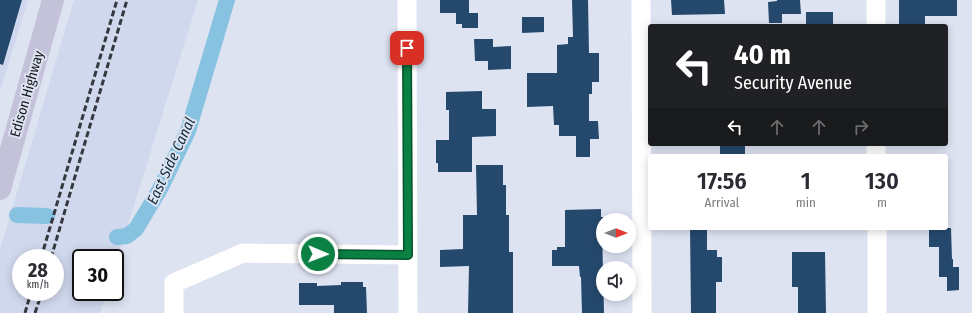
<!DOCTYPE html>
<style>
:root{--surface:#fff;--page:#f7f7f7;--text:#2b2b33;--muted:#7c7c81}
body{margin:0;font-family:"Fira Sans Condensed",sans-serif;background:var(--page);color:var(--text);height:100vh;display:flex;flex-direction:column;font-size:15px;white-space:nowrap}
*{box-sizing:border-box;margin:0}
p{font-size:13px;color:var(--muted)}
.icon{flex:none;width:22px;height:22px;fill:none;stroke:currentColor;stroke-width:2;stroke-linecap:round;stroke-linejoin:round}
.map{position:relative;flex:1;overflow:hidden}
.panel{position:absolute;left:648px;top:154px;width:300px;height:76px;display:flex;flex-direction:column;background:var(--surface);border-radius:4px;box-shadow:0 2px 10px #0003}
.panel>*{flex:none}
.top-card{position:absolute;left:648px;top:24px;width:300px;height:122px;border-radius:4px;box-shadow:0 2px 10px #0003;background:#202124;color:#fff;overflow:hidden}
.needle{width:26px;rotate:90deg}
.controls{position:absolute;left:596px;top:213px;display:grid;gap:8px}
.controls a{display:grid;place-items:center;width:40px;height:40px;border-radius:50%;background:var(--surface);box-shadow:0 2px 10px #0003;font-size:20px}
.speed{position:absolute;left:12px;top:249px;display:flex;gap:8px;font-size:20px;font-weight:700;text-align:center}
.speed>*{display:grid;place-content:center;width:52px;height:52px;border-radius:50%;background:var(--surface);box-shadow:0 2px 10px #0003;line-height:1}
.speed small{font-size:10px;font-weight:400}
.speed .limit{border:2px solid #111;border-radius:6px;background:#fff;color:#111}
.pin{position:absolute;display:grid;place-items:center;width:34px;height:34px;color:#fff;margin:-17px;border-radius:8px;box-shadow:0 2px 6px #0006}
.me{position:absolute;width:44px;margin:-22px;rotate:91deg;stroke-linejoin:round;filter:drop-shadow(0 0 3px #0008)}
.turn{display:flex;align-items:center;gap:14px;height:84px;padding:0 20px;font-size:18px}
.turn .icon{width:52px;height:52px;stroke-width:2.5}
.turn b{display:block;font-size:28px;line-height:34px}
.lanes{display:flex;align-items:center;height:38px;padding:0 20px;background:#0003;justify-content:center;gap:20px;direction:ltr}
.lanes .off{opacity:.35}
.eta{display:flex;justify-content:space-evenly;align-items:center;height:68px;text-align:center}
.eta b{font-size:24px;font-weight:600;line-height:28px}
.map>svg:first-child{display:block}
.built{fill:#d0d8ed;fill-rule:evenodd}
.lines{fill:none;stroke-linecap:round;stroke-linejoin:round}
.canal{stroke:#88c2e1;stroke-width:16}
.building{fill:#25496d}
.street{stroke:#fff;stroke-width:19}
.secondary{stroke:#c4c2d9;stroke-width:22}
.rail{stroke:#35383e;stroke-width:3;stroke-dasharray:6 3;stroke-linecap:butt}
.route-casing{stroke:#07532c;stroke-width:10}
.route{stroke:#0b8043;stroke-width:7}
.labels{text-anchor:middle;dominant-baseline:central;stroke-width:4;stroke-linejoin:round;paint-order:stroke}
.street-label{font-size:14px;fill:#13151a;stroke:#dee3f2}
.water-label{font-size:15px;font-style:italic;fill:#122e3c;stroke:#dee3f2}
</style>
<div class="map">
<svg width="972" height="313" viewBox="0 0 972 313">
<rect width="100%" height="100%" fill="#dee3f2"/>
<!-- built -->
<path class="built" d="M0,0H28L0,92Z
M74,0H198L115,266V258H81V292H107L100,313H0V250ZM21,258H55V292H21Z"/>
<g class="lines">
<!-- canal -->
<path class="canal" d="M17,215L47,216
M117,237L127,236L136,229L160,189L188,131L227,0"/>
</g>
<!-- building -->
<path class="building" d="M0,0H22L3,65L0,64Z
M440,0H469V13H478V28H462V24H456V13H440Z
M572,0H588L589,53H599V82H592V94H589V121H598L599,139H590V157H576V136H559V125H554L553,106L527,107V73H557V45L568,44V37H573Z
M671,0H724L725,14L672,15Z
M777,0H800L801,14H782V23H769L768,2L777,1Z
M899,0H957V16H925V26H899Z
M806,12H833V26H806Z
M522,17H544V32L522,33Z
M474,39H493V47L511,46V69L488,70V61H475Z
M482,91V109H496V136L472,137V172H438V163H436V140H449V110H446V92Z
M720,144H745V156H720Z
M476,165H503V185H506V215H509V252H513V313H468L469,266L440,267V250L463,249V215H477Z
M601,209V217H603V230H602L604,313H582L581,277H580L579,266H552V250H557V247H565V210Z
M690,228H707V250H717V257H722V282H716V313H691Z
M929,228H951L952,259H953V267H959V290L947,291V277H939V247H929Z
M792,252H825L826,313H798V287H792Z
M341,282H363V287H366L367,313H334V305H299V283H317V286L341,285Z"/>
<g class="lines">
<!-- street -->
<path class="street" d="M407,0L408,313
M641,0L642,313
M876,0V26
M876,144V156
M877,228V313
M174,313V283L243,253L408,255"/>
<!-- secondary -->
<path class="secondary" d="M0,189L53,0"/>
<!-- rail -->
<path class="rail" d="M41,258L117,0
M51,258L127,0
M25,313L31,292
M35,313L42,292"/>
</g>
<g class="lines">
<!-- route casing -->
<g class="route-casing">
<path id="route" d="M318,254L408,255L407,48"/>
</g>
<!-- route -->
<use href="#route" class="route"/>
</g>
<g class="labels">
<!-- street labels -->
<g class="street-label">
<text transform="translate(27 94) rotate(-74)">Edison Highway</text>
</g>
<!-- water labels -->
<g class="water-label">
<text transform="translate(171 161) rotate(-65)">East Side Canal</text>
</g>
</g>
</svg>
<div class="controls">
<a><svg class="needle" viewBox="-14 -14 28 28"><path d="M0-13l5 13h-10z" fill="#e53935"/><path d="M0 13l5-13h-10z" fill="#7c7c81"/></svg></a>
<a><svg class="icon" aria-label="sound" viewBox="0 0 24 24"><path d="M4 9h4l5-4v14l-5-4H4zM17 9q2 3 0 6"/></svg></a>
</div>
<div class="speed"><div>28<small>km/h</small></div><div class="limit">30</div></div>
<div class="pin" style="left:407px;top:48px;background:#d93025"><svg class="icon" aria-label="arrive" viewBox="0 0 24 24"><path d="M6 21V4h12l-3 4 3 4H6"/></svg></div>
<svg class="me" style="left:318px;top:254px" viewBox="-20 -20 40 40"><circle r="17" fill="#0b8043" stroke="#fff" stroke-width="3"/><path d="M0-11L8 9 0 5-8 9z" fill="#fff"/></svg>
<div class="top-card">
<div class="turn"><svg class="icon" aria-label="left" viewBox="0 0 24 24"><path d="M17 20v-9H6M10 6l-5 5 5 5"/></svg><div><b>40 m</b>Security Avenue</div></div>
<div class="lanes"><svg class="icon" aria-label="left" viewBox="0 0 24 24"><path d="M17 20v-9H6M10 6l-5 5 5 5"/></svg><svg class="icon off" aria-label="ahead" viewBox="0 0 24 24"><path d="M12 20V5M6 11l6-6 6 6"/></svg><svg class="icon off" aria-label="ahead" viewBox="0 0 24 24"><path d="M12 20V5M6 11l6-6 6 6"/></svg><svg class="icon off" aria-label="right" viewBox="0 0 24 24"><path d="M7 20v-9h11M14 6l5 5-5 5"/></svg></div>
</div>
<section class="panel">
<div class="eta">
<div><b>17:56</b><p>Arrival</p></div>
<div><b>1</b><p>min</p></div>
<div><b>130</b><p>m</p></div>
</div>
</section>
</div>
